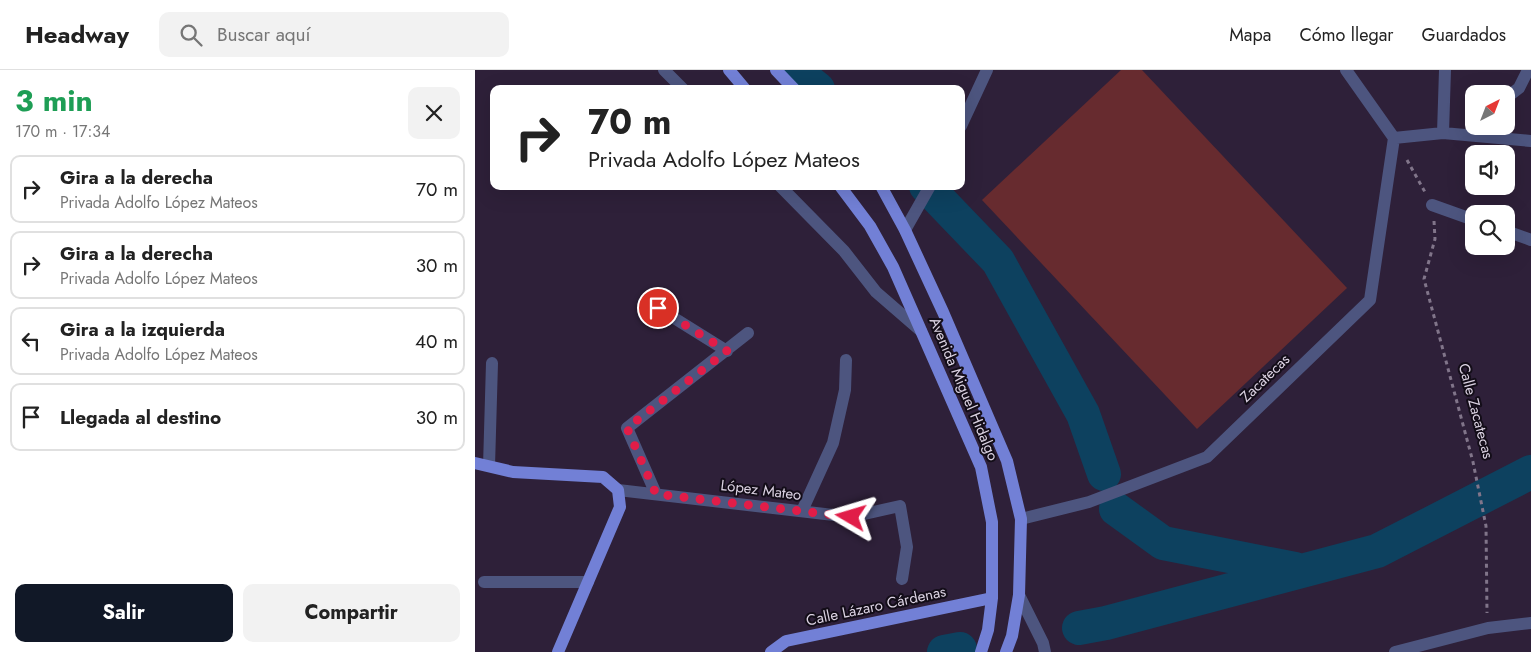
<!DOCTYPE html>
<html lang="es">
<meta charset="utf-8">
<style>
:root{--surface:#fff;--page:#f2f2f2;--text:#222;--muted:#767676;--line:#e0e0e0;--accent:#111827}
body{margin:0;font-family:Jost,sans-serif;background:var(--page);color:var(--text);height:100vh;display:flex;flex-direction:column;font-size:19px;white-space:nowrap}
*{box-sizing:border-box;margin:0}
p{font-size:16px;color:var(--muted)}
.icon{flex:none;width:28px;height:28px;fill:none;stroke:currentColor;stroke-width:2;stroke-linecap:round;stroke-linejoin:round}
.map{position:relative;flex:1;overflow:hidden}
.sheet{display:flex;flex-direction:column;background:var(--surface);width:475px}
.sheet>*{flex:none}
.hud{position:absolute;left:15px;top:15px;width:475px;height:105px;border-radius:10px;box-shadow:0 5px 20px #0002;background:#fff;color:var(--text);overflow:hidden}
.needle{width:32px;rotate:42deg}
.tools{position:absolute;left:990px;top:15px;display:grid;gap:10px}
.tools a{display:grid;place-items:center;width:50px;height:50px;border-radius:10px;background:var(--surface);box-shadow:0 5px 20px #0002;font-size:25px}
.pin{position:absolute;display:grid;place-items:center;width:42px;height:42px;color:#fff;margin:-21px;border:2px solid #fff;border-radius:50%;box-shadow:0 1px 5px #0007}
.me{position:absolute;width:55px;margin:-28px;rotate:277deg;stroke-linejoin:round;filter:drop-shadow(0 0 4px #0008)}
.turn{display:flex;align-items:center;gap:18px;height:105px;padding:0 15px;font-size:22px}
.turn .icon{width:65px;height:65px;stroke-width:2.5}
.turn b{display:block;font-size:35px;line-height:42px}
.round{display:grid;place-items:center;flex:none;width:52px;height:52px;border-radius:10px;background:var(--page)}
.head{display:flex;align-items:center;justify-content:space-between;height:85px;padding:0 15px}
h1{font-size:30px;font-weight:700;line-height:38px;color:#1e9e55}
.action{display:flex;gap:10px;margin-top:auto;padding:10px 15px}
.action a{flex:1;height:58px;border-radius:10px;background:var(--accent);color:#fff;font-size:20px;font-weight:700;line-height:58px;text-align:center}
.action a+a{background:var(--page);color:var(--text)}
ul{padding:0;list-style:none}
li{display:flex;align-items:center;gap:15px;height:68px;margin:0 10px 8px;padding:0 5px;border:2px solid var(--line);border-radius:10px}
li div{flex:1}
li b{display:block;font-size:19px}
li em{font-style:normal}
header{display:flex;align-items:center;gap:30px;box-sizing:border-box;height:70px;padding:0 25px;background:var(--surface);border-bottom:1px solid var(--line)}
header strong{font-size:24px}
nav{display:flex;gap:28px;margin-inline-start:auto;font-size:18px}
.search{width:350px;height:45px;background:var(--page);display:flex;align-items:center;gap:12px;box-sizing:border-box;padding:0 18px;border-radius:10px;color:var(--muted);font-size:19px}
main{display:flex;flex:1;min-height:0}
.map>svg:first-child{display:block}
.green{fill:#672b2f}
.lines{fill:none;stroke-linecap:round;stroke-linejoin:round}
.river{stroke:#0d415f;stroke-width:34}
.path{stroke:#81758a;stroke-width:3;stroke-dasharray:4 4;stroke-linecap:butt}
.minor{stroke:#4d557f;stroke-width:12}
.major{stroke:#7280d6;stroke-width:12}
.route{stroke:#e11d48;stroke-width:9;stroke-dasharray:0 16.2}
.labels{text-anchor:middle;dominant-baseline:central;stroke-width:4;stroke-linejoin:round;paint-order:stroke}
.street-label{font-size:15px;fill:#dbd2e2;stroke:#130d18}
</style>
<header>
<strong>Headway</strong>
<div class="search"><svg class="icon" aria-label="search" viewBox="0 0 24 24"><circle cx="10" cy="10" r="6"/><path d="M15 15l6 6"/></svg>Buscar aquí</div>
<nav><a>Mapa</a><a>Cómo llegar</a><a>Guardados</a></nav>
</header>
<main>
<section class="sheet">
<div class="head"><div><h1>3 min</h1><p>170 m · 17:34</p></div><a class="round"><svg class="icon" aria-label="close" viewBox="0 0 24 24"><path d="M6 6l12 12M18 6L6 18"/></svg></a></div>
<ul>
<li><svg class="icon" aria-label="right" viewBox="0 0 24 24"><path d="M7 20v-9h11M14 6l5 5-5 5"/></svg><div><b>Gira a la derecha</b><p>Privada Adolfo López Mateos</p></div><em>70 m</em></li>
<li><svg class="icon" aria-label="right" viewBox="0 0 24 24"><path d="M7 20v-9h11M14 6l5 5-5 5"/></svg><div><b>Gira a la derecha</b><p>Privada Adolfo López Mateos</p></div><em>30 m</em></li>
<li><svg class="icon" aria-label="left" viewBox="0 0 24 24"><path d="M17 20v-9H6M10 6l-5 5 5 5"/></svg><div><b>Gira a la izquierda</b><p>Privada Adolfo López Mateos</p></div><em>40 m</em></li>
<li><svg class="icon" aria-label="arrive" viewBox="0 0 24 24"><path d="M6 21V4h12l-3 4 3 4H6"/></svg><div><b>Llegada al destino</b></div><em>30 m</em></li>
</ul>
<div class="action"><a>Salir</a><a>Compartir</a></div>
</section>
<div class="map">
<svg width="1056" height="582" viewBox="0 0 1056 582">
<rect width="100%" height="100%" fill="#2e2039"/>
<!-- green -->
<path class="green" d="M646,0H667L872,218L722,359L507,130Z"/>
<g class="lines">
<!-- river -->
<path class="river" d="M319,0L343,19
M451,116L523,191L608,344L629,404
M641,439L688,473L820,499
M604,558L631,553L902,481L1056,402
M469,582L485,579"/>
<!-- path -->
<path class="path" d="M932,90L950,122
M959,151L960,169L949,209L998,392L1011,456L1012,543"/>
<!-- minor -->
<path class="minor" d="M189,0L208,19
M871,0L919,68
M1031,28L1044,18L1053,0
M486,56L512,0
M968,63L970,0
M919,68L968,63L1056,71
M305,116L369,181L401,222L446,261
M957,135L999,150
M430,160L455,116
M1031,161L1056,170
M183,238L252,281
M14,396L17,293
M143,420L376,447L425,436L432,477L427,509
M181,424L152,358L273,263
M327,441L358,373L370,320L371,290
M546,449L614,432L732,387L895,230L919,68
M9,512H113
M544,525L568,573L570,582
M920,582L1013,558L1056,553"/>
<!-- major -->
<path class="major" d="M254,0L270,19
M301,0L319,19
M365,116L395,156L418,197L506,397L517,452V528L513,560L506,582
M406,116L430,160L468,242L532,391L546,449L544,525L537,566L531,582
M0,393L38,402L128,407L143,420L145,437L83,582
M296,582L311,571L517,528"/>
</g>
<g class="lines">
<!-- route -->
<path class="route" d="M183,238L252,281L152,358L181,424L376,447"/>
</g>
<g class="labels">
<!-- street labels -->
<g class="street-label">
<text transform="translate(790 308) rotate(-44)">Zacatecas</text>
<text transform="translate(489 319) rotate(67)">Avenida Miguel Hidalgo</text>
<text transform="translate(1001 341) rotate(75)">Calle Zacatecas</text>
<text transform="translate(286 420) rotate(7)">López Mateo</text>
<text transform="translate(401 536) rotate(-12)">Calle Lázaro Cárdenas</text>
</g>
</g>
</svg>
<div class="tools">
<a><svg class="needle" viewBox="-14 -14 28 28"><path d="M0-13l5 13h-10z" fill="#e53935"/><path d="M0 13l5-13h-10z" fill="#767676"/></svg></a>
<a><svg class="icon" aria-label="sound" viewBox="0 0 24 24"><path d="M4 9h4l5-4v14l-5-4H4zM17 9q2 3 0 6"/></svg></a>
<a><svg class="icon" aria-label="search" viewBox="0 0 24 24"><circle cx="10" cy="10" r="6"/><path d="M15 15l6 6"/></svg></a>
</div>
<div class="pin" style="left:183px;top:238px;background:#d93025"><svg class="icon" aria-label="arrive" viewBox="0 0 24 24"><path d="M6 21V4h12l-3 4 3 4H6"/></svg></div>
<svg class="me" style="left:376px;top:447px" viewBox="-20 -20 40 40"><path d="M0-17L14 15 0 8-14 15z" fill="#e11d48" stroke="#fff" stroke-width="4"/></svg>
<div class="hud">
<div class="turn"><svg class="icon" aria-label="right" viewBox="0 0 24 24"><path d="M7 20v-9h11M14 6l5 5-5 5"/></svg><div><b>70 m</b>Privada Adolfo López Mateos</div></div>
</div>
</div>
</main>
